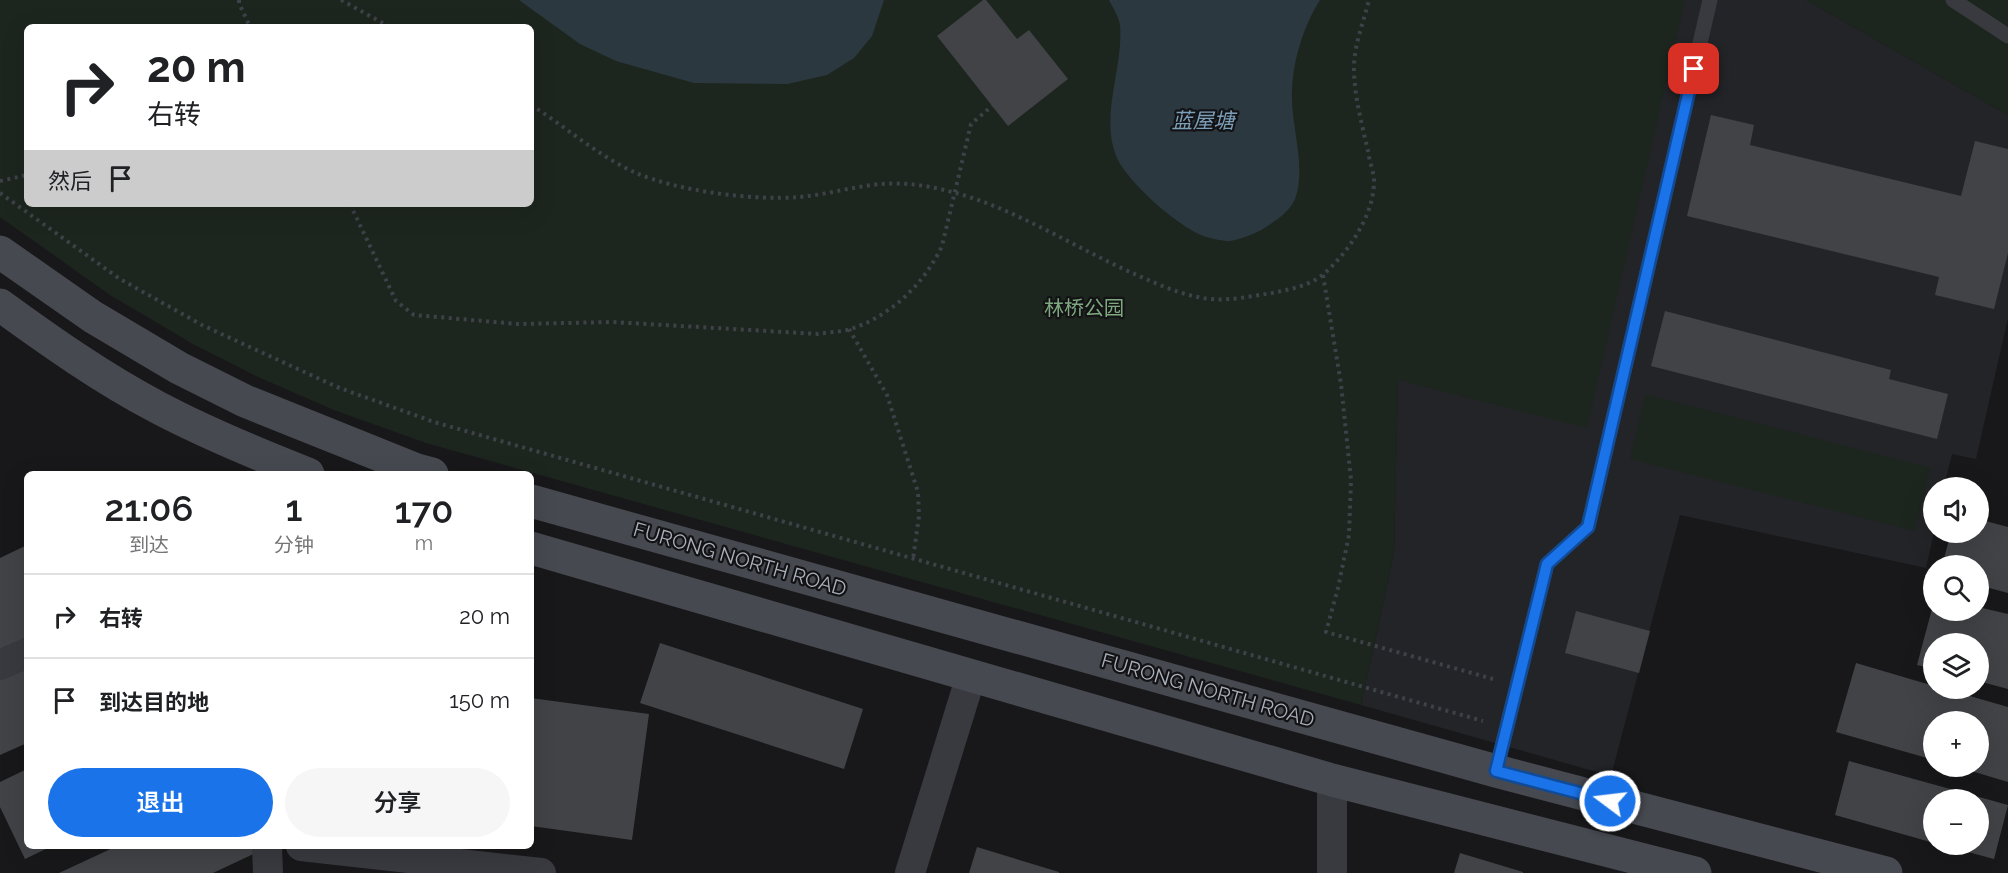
<!DOCTYPE html>
<html lang="zh">
<meta charset="utf-8">
<style>
:root{--surface:#fff;--page:#f6f6f6;--text:#202124;--muted:#757577;--line:#e0e0e0;--accent:#1a73e8}
body{margin:0;font-family:Raleway,"Noto Sans SC",sans-serif;background:var(--page);color:var(--text);height:100vh;display:flex;flex-direction:column;font-size:22px;white-space:nowrap}
*{box-sizing:border-box;margin:0}
p{font-size:20px;color:var(--muted)}
.icon{flex:none;width:33px;height:33px;fill:none;stroke:currentColor;stroke-width:2;stroke-linecap:round;stroke-linejoin:round}
.map{position:relative;flex:1;overflow:hidden}
.drawer{position:absolute;left:24px;top:471px;width:510px;height:378px;display:flex;flex-direction:column;background:var(--surface);border-radius:9px;box-shadow:0 6px 24px #0002}
.drawer>*{flex:none}
.top-card{position:absolute;left:24px;top:24px;width:510px;height:183px;border-radius:9px;box-shadow:0 6px 24px #0002;background:#fff;color:var(--text);overflow:hidden}
.tools{position:absolute;left:1923px;top:477px;display:grid;gap:12px}
.tools a{display:grid;place-items:center;width:66px;height:66px;border-radius:50%;background:var(--surface);box-shadow:0 6px 24px #0002;font-size:30px}
.pin{position:absolute;display:grid;place-items:center;width:51px;height:51px;color:#fff;margin:-26px;border-radius:12px;box-shadow:0 3px 9px #0006}
.me{position:absolute;width:66px;margin:-33px;rotate:285deg;stroke-linejoin:round;filter:drop-shadow(0 0 4px #0008)}
.turn{display:flex;align-items:center;gap:21px;height:126px;padding:0 24px;font-size:27px}
.turn .icon{width:78px;height:78px;stroke-width:2.5}
.turn b{display:block;font-size:42px;line-height:51px}
.then{display:flex;align-items:center;height:57px;padding:0 24px;background:#0003;gap:12px;font-size:22px}
.eta{display:flex;justify-content:space-evenly;align-items:center;height:102px;text-align:center}
.eta b{font-size:36px;font-weight:600;line-height:42px}
.button{display:flex;gap:12px;margin-top:auto;padding:12px 24px}
.button a{flex:1;height:69px;border-radius:36px;background:var(--accent);color:#fff;font-size:24px;font-weight:600;line-height:69px;text-align:center}
.button a+a{background:var(--page);color:var(--text)}
ul{padding:0;list-style:none}
li{display:flex;align-items:center;gap:18px;height:84px;padding:0 24px;border-top:2px solid var(--line)}
li div{flex:1}
li b{display:block;font-size:22px}
li em{font-style:normal}
.map>svg:first-child{display:block}
.built{fill:#232427}
.green{fill:#1d261e;fill-rule:evenodd}
.water{fill:#2c3840}
.building{fill:#414347}
.lines{fill:none;stroke-linecap:round;stroke-linejoin:round}
.path{stroke:#3e4147;stroke-width:4;stroke-dasharray:3 4.5;stroke-linecap:butt}
.lane{stroke:#383a3f;stroke-width:15}
.street{stroke:#383a3f;stroke-width:30}
.secondary{stroke:#464950;stroke-width:33}
.route-casing{stroke:#114b97;stroke-width:15}
.route{stroke:#1a73e8;stroke-width:10}
.labels{text-anchor:middle;dominant-baseline:central;stroke-width:4.5;stroke-linejoin:round;paint-order:stroke}
.park-label{font-size:20px;fill:#7ea87f;stroke:#131315}
.street-label{font-size:20px;fill:#a9afbb;stroke:#131315}
.water-label{font-size:21px;font-style:italic;fill:#7c9fb9;stroke:#131315}
</style>
<div class="map">
<svg width="2008" height="873" viewBox="0 0 2008 873">
<rect width="100%" height="100%" fill="#18181a"/>
<!-- built -->
<path class="built" d="M1414,0H1806L2008,115V318L1976,459L1952,454L1944,487L1934,488V533L1926,568L1680,515L1611,776L1361,705L1394,553L1398,380Z"/>
<!-- green -->
<path class="green" d="M0,0H1685L1587,428L1398,380L1394,553L1361,705L426,443L334,410L258,377L193,344L110,295L0,217ZM27,27H531V204H27Z
M1806,0H2008V115Z
M1645,394L1931,468L1915,531L1630,459Z"/>
<!-- water -->
<path class="water" d="M519,0H884L872,36L854,58L827,75L787,84L694,83L616,61L580,44Z
M1109,0H1320C1304,25 1293,60 1292,90C1290,124 1307,167 1295,199C1290,211 1277,220 1266,227C1259,232 1237,241 1228,241C1223,241 1215,239 1210,238C1183,232 1131,185 1118,160C1098,119 1124,68 1120,25C1119,17 1113,8 1109,0Z"/>
<!-- building -->
<path class="building" d="M983,0H986L1017,39L1029,30L1068,79L1008,126L937,36Z
M1711,115L1754,125L1750,145L1961,196L1975,141L2008,149V253L1994,309L1935,295L1939,277L1687,216Z
M1665,311L1891,370L1889,379L1948,394L1937,439L1651,366Z
M1978,519L2008,527V593L1978,585V566H1942L1951,532H1978Z
M27,545V637L0,649V558Z
M1933,605L1934,610H1978V607L2008,614V689L1978,681V644H1934V669L1917,665Z
M1576,611L1650,631L1639,673L1565,653Z
M660,643L863,709L844,769L640,703Z
M1856,663L1934,686V688H1942L2008,707V782L1958,767L1978,766V722H1934V760L1836,732Z
M27,667V743L0,755V679Z
M531,698L649,714L632,840L531,826Z
M1849,761L2008,805L1994,859L1942,845L1978,844V800H1934V843L1835,815Z
M27,769V846H52L25,859L0,807V782Z
M117,846H258L260,851L213,873H59Z
M977,847L1059,872V873H969Z
M1460,853L1523,872V873H1454Z"/>
<g class="lines">
<!-- path -->
<path class="path" d="M239,0V3L250,27
M341,0L390,27
M531,105C566,127 598,156 636,173C678,191 754,201 799,197C824,195 848,188 872,185C899,181 926,185 952,192C1015,208 1079,250 1139,276C1162,286 1184,296 1210,299C1230,301 1252,296 1272,293C1291,289 1310,286 1325,273C1349,251 1375,214 1374,179C1373,170 1369,160 1368,151C1362,125 1355,99 1354,72C1353,48 1363,24 1369,0
M0,181L27,175
M0,193L120,279L202,325L337,387L434,422L1483,721
M350,204L396,301L414,315L518,324L613,322L818,334C829,332 841,332 851,329C892,315 924,284 942,246L971,124L992,106
M1323,275L1341,384L1351,480L1349,535L1338,588L1326,632L1493,679
M849,329L887,395L918,492L919,516L913,559"/>
<!-- lane -->
<path class="lane" d="M1953,0L2008,36
M1496,771L1547,564L1588,527L1710,0"/>
<!-- street -->
<path class="street" d="M0,665L27,653
M1332,780V873
M267,846L268,873
M301,846L541,873
M910,873L971,676"/>
<!-- secondary -->
<path class="secondary" d="M0,252L93,317L179,368L245,401L417,470L432,474
M0,305C51,342 102,378 157,407C206,433 257,454 308,474
M531,501L1496,771L1886,873
M531,548L1332,780L1695,873"/>
</g>
<g class="lines">
<!-- route casing -->
<g class="route-casing">
<path id="route" d="M1610,801L1496,771L1547,564L1588,527L1694,69"/>
</g>
<!-- route -->
<use href="#route" class="route"/>
</g>
<g class="labels">
<!-- park labels -->
<g class="park-label">
<text x="1084" y="308">林桥公园</text>
</g>
<!-- street labels -->
<g class="street-label">
<text transform="translate(740 559) rotate(16)">FURONG NORTH ROAD</text>
<text transform="translate(1208 690) rotate(16)">FURONG NORTH ROAD</text>
</g>
<!-- water labels -->
<g class="water-label">
<text x="1203" y="120">蓝屋塘</text>
</g>
</g>
</svg>
<div class="tools">
<a><svg class="icon" aria-label="sound" viewBox="0 0 24 24"><path d="M4 9h4l5-4v14l-5-4H4zM17 9q2 3 0 6"/></svg></a>
<a><svg class="icon" aria-label="search" viewBox="0 0 24 24"><circle cx="10" cy="10" r="6"/><path d="M15 15l6 6"/></svg></a>
<a><svg class="icon" aria-label="layers" viewBox="0 0 24 24"><path d="M12 4l9 5-9 5-9-5zM3 14l9 5 9-5"/></svg></a>
<a>+</a>
<a>−</a>
</div>
<div class="pin" style="left:1694px;top:69px;background:#d93025"><svg class="icon" aria-label="arrive" viewBox="0 0 24 24"><path d="M6 21V4h12l-3 4 3 4H6"/></svg></div>
<svg class="me" style="left:1610px;top:801px" viewBox="-20 -20 40 40"><circle r="17" fill="#1a73e8" stroke="#fff" stroke-width="3"/><path d="M0-11L8 9 0 5-8 9z" fill="#fff"/></svg>
<div class="top-card">
<div class="turn"><svg class="icon" aria-label="right" viewBox="0 0 24 24"><path d="M7 20v-9h11M14 6l5 5-5 5"/></svg><div><b>20 m</b>右转</div></div>
<div class="then">然后<svg class="icon" aria-label="arrive" viewBox="0 0 24 24"><path d="M6 21V4h12l-3 4 3 4H6"/></svg></div>
</div>
<section class="drawer">
<div class="eta">
<div><b>21:06</b><p>到达</p></div>
<div><b>1</b><p>分钟</p></div>
<div><b>170</b><p>m</p></div>
</div>
<ul>
<li><svg class="icon" aria-label="right" viewBox="0 0 24 24"><path d="M7 20v-9h11M14 6l5 5-5 5"/></svg><div><b>右转</b></div><em>20 m</em></li>
<li><svg class="icon" aria-label="arrive" viewBox="0 0 24 24"><path d="M6 21V4h12l-3 4 3 4H6"/></svg><div><b>到达目的地</b></div><em>150 m</em></li>
</ul>
<div class="button"><a>退出</a><a>分享</a></div>
</section>
</div>
